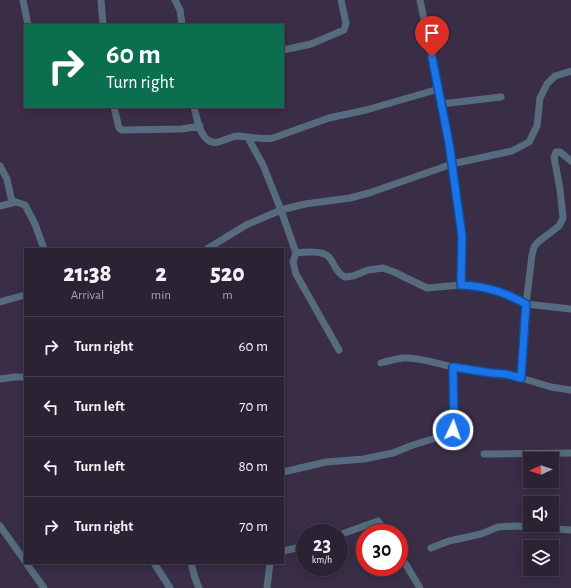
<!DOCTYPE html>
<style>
:root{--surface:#2b2234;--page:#372f40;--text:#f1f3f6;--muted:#a6a4ac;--line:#473f4f}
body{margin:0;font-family:"Alegreya Sans",sans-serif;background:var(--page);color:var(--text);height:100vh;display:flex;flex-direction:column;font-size:15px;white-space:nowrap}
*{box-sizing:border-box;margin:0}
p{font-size:13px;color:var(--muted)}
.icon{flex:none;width:22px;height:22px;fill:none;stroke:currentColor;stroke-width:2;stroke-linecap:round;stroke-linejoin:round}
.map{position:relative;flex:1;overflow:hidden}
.side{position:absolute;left:24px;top:248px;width:260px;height:316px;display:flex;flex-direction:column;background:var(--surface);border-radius:0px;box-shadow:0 2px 10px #0003,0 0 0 1px var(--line)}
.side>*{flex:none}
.banner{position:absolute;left:24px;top:24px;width:260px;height:84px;border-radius:0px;box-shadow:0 2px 10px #0003,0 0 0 1px var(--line);background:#0b6e4f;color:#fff;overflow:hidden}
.needle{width:26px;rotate:267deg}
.controls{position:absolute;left:523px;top:452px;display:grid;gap:8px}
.controls a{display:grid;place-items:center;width:36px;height:36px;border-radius:0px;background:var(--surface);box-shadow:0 2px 10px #0003,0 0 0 1px var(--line);font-size:20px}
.speed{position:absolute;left:296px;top:524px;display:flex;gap:8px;font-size:20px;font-weight:700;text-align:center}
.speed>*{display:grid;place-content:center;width:52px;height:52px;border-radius:50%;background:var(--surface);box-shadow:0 2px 10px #0003,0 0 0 1px var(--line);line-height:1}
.speed small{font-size:10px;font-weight:400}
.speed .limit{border:6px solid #d22;background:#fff;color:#111}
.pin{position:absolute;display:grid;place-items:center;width:34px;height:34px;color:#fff;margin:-41px -17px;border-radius:50% 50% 50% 0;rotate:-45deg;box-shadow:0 0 4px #0007}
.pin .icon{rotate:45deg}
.me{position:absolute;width:44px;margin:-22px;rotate:3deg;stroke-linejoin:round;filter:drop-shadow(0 0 3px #0008)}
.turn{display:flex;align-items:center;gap:14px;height:84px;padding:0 16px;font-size:18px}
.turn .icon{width:52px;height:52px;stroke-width:2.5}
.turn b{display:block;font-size:28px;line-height:34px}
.eta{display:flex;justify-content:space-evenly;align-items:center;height:68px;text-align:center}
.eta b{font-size:24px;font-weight:800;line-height:28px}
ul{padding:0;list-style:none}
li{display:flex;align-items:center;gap:12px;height:60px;padding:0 16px;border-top:1px solid var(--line)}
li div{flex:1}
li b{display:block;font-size:15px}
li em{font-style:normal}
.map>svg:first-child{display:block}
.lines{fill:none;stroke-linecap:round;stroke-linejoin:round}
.minor{stroke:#576b7e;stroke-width:7}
.route-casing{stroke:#114b97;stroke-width:10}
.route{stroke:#1a73e8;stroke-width:7}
</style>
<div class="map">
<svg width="571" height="588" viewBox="0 0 571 588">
<rect width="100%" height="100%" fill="#392e46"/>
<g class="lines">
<!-- minor -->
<path class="minor" d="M23,0L28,25
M101,0L103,25
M175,0L180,10L182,25
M420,0L449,143L462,237L461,285
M283,50L311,44L344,30L346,23L341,0
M441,104L501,97
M114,107L119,128L122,130L182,129L200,126
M194,107C197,119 201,146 218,142C226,140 231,136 239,136C251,137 261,140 273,138L329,118L366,110L439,89
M248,138L263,165L281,210L296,253L293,262L296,274L339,350
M0,166L7,179L11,198L13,201L25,205L35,224L44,249
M0,206L16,202
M207,249L246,225L281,210L305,204L350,198L369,193L452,164L512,151L529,142L537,126L540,98L547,84L555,76L571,71
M296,253C304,252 323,250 329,257C335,264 336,273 345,277L353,276L368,270L383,268L394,272L427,288L461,285L475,286L509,294L526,304L571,309
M0,302L25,295
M381,363C388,361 396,359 403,358C420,357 437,364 454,367C476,370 499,373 521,378L526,304L532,255L534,247L538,242L559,226L563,218L560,189L554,157L556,152H560L571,161
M521,378L551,387L571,390
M0,379L15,377H25
M484,454L571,453
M283,472L326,462L364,459L393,453L413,445L449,434L453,429L454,421L453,367
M0,526L25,561
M339,535L378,521L387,533
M431,548L449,541L481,534L498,527L517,526L571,530
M283,551L305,546
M399,553L420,588
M26,563L44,588
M154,563L170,588
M191,563L195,578L199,588
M267,588L270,563"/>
</g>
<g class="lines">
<!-- route casing -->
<g class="route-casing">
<path id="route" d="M432,57L449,143L462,236L461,285C486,286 504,292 526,304L521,378L506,374L491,373L453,367L454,421L453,430"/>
</g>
<!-- route -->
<use href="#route" class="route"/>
</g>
</svg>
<div class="controls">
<a><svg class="needle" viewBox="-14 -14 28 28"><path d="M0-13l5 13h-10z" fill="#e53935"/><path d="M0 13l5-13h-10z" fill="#a6a4ac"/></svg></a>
<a><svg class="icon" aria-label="sound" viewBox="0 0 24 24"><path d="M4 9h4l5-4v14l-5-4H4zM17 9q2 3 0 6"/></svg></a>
<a><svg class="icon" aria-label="layers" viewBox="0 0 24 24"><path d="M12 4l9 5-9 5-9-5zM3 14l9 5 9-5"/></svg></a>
</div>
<div class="speed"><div>23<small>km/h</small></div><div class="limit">30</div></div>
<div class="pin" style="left:432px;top:57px;background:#d93025"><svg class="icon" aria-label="arrive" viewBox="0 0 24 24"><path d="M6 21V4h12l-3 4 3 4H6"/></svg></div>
<svg class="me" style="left:453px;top:430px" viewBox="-20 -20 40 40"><circle r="17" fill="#1a73e8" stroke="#fff" stroke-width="3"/><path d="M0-11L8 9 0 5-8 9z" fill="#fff"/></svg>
<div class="banner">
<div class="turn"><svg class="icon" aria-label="right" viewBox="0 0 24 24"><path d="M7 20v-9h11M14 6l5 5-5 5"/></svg><div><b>60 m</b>Turn right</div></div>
</div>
<section class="side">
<div class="eta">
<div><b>21:38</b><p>Arrival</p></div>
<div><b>2</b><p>min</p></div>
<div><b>520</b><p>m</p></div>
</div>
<ul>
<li><svg class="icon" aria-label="right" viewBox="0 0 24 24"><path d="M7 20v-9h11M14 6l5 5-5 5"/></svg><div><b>Turn right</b></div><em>60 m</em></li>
<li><svg class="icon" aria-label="left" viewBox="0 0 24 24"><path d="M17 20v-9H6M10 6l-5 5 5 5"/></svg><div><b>Turn left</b></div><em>70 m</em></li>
<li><svg class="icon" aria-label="left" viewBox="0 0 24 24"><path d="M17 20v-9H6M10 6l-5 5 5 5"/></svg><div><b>Turn left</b></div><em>80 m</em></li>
<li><svg class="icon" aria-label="right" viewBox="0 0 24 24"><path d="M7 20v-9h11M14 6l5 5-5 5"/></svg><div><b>Turn right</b></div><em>70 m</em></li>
</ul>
</section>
</div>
